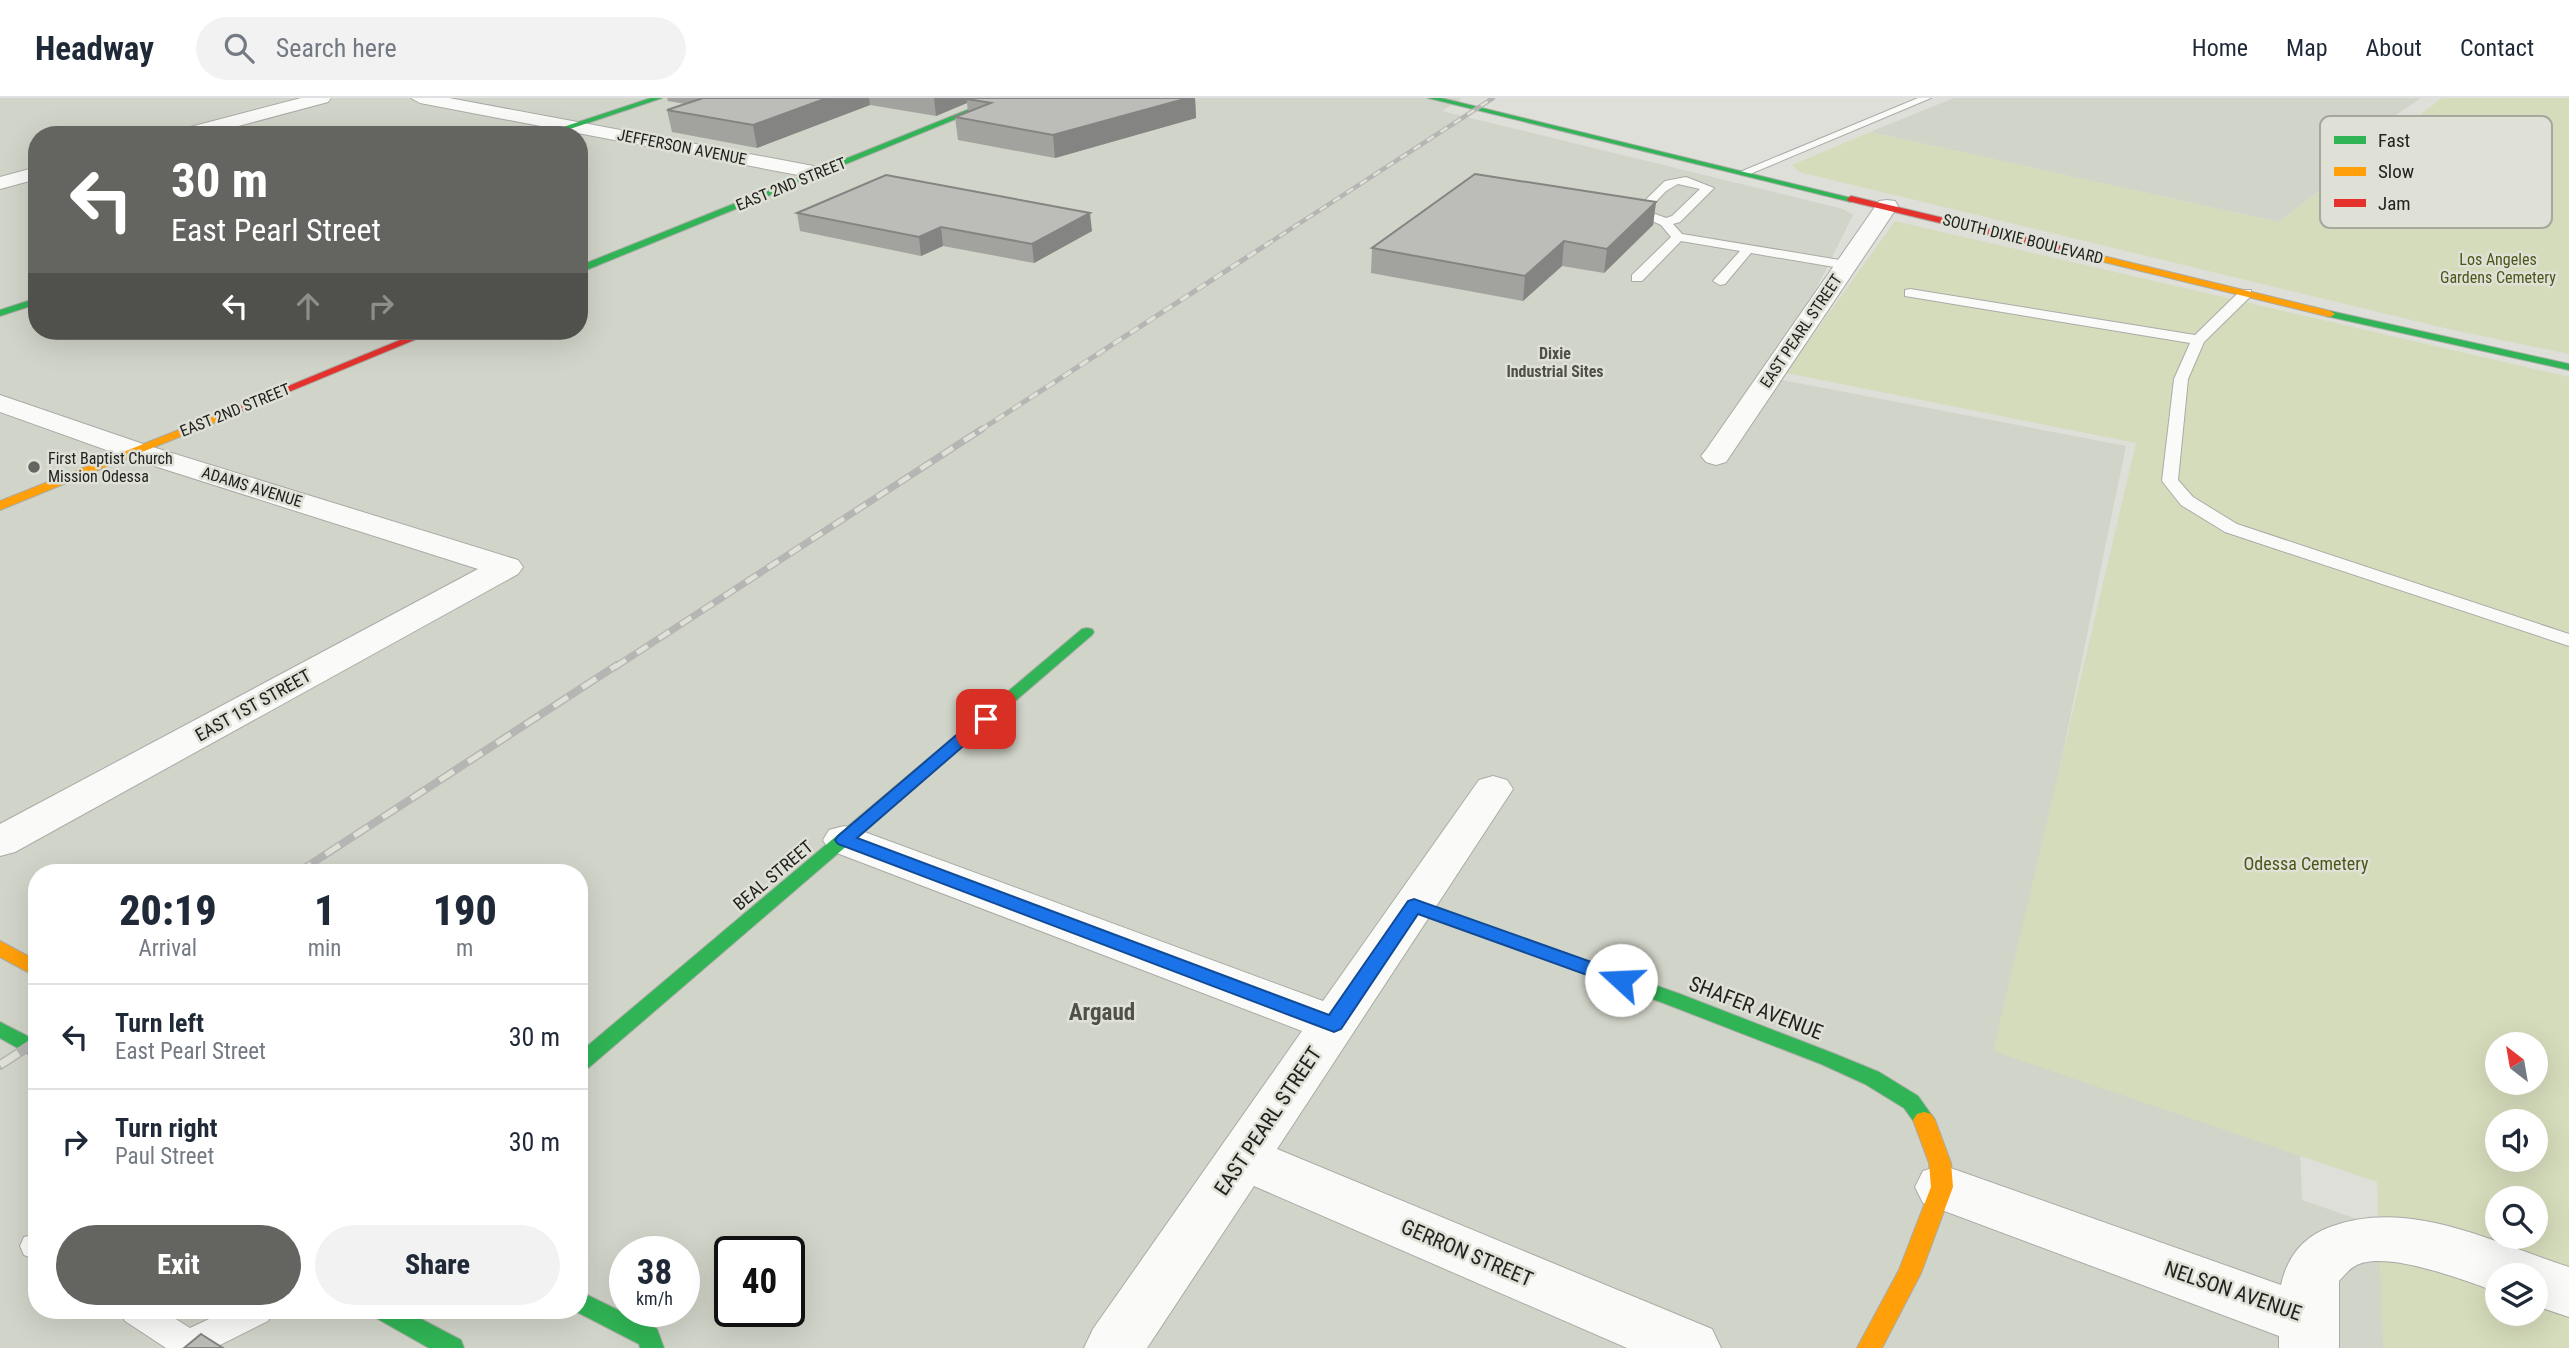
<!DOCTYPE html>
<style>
:root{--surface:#fff;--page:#f2f2f3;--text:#1f2937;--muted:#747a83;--line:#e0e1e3;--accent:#646560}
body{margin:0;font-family:"Roboto Condensed",sans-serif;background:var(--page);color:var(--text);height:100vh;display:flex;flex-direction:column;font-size:26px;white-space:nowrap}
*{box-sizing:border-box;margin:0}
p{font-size:23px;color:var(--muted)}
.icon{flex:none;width:38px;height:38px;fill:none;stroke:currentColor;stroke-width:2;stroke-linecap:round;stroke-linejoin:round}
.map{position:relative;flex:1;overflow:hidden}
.side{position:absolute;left:28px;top:766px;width:560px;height:455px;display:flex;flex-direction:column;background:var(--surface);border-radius:28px;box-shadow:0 7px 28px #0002}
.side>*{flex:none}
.hud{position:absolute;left:28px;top:28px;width:560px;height:214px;border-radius:28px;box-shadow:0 7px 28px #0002;background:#646560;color:#fff;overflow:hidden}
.needle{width:46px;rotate:329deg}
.buttons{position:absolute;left:2485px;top:934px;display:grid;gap:14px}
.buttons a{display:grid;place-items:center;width:63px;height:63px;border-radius:50%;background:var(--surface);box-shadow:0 7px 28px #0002;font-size:35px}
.speed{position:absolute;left:609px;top:1138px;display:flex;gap:14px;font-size:35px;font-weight:700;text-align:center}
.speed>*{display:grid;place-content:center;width:91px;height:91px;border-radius:50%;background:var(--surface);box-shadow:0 7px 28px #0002;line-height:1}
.speed small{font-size:18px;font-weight:400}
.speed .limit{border:4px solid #111;border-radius:10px;background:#fff;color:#111}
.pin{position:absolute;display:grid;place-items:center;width:60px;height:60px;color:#fff;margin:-30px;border-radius:14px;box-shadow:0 4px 10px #0006}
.me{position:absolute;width:77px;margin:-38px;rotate:290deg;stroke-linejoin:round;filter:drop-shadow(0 0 5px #0008)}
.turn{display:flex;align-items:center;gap:24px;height:147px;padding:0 28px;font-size:32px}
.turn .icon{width:91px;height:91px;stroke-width:2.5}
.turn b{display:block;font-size:49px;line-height:60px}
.lanes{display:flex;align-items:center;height:66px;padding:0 28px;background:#0003;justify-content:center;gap:35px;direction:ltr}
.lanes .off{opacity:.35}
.eta{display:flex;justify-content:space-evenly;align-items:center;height:119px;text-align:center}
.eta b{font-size:42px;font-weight:800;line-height:49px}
.button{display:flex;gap:14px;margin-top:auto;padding:14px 28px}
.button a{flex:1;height:80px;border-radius:42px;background:var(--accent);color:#fff;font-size:28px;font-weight:800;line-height:80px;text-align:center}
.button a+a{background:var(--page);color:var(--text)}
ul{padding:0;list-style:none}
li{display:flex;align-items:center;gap:21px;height:105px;padding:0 28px;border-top:2px solid var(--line)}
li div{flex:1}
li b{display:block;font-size:26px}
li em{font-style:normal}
header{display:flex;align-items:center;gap:42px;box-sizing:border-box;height:98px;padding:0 35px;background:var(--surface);border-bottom:2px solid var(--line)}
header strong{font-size:33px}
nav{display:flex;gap:38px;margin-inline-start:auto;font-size:24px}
.search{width:490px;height:63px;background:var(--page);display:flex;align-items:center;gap:18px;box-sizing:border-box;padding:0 24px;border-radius:38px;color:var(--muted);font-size:26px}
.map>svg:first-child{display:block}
.built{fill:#d1d4c8;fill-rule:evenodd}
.green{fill:#d5dcbb;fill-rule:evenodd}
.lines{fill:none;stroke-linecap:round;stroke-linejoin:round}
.lane-casing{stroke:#aaaba7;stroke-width:2}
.street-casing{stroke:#aaaba7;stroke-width:2}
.fast-casing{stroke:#aaaba7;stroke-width:2}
.slow-casing{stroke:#aaaba7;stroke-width:2}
.jam-casing{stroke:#aaaba7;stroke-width:2}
.lane{fill:#fafaf9;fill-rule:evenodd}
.street{fill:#fafaf9;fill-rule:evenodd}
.fast{fill:#30b455;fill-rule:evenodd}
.slow{fill:#ff9f0a;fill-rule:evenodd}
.jam{fill:#e5322d;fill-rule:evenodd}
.rail-far4-casing{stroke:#b5b5b4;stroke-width:4.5}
.rail-far3-casing{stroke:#b5b5b4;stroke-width:5}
.rail-far2-casing{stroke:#b5b5b4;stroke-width:7}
.rail-far1-casing{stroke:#b5b5b4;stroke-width:8}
.rail-casing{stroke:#b5b5b4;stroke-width:10}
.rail-far4{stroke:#dfe1d7;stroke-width:2.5;stroke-dasharray:8;stroke-linecap:butt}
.rail-far3{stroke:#dfe1d7;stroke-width:3.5;stroke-dasharray:10;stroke-linecap:butt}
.rail-far2{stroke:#dfe1d7;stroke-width:4.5;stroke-dasharray:13;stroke-linecap:butt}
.rail-far1{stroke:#dfe1d7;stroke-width:5;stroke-dasharray:17;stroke-linecap:butt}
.rail{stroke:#dfe1d7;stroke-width:7;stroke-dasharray:22;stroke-linecap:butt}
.wall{fill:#a2a39f}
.shaded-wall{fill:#848482}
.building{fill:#bcbdb9;stroke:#848482;stroke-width:2}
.route{fill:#1a73e8;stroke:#114b97;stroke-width:2}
.poi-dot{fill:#646560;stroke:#dfe1d7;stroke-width:2.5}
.labels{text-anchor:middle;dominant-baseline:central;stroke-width:5;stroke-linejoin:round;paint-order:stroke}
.far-street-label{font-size:16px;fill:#22231f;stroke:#dfe1d7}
.far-park-label{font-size:16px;fill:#4d5618;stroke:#dfe1d7}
.far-neighbourhood-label{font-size:16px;font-weight:bold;fill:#4f5149;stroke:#dfe1d7}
.far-poi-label{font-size:16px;fill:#22231f;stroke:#dfe1d7;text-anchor:start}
.street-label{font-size:18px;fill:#22231f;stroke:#dfe1d7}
.park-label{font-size:18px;fill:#4d5618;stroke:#dfe1d7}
.near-street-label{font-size:21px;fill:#22231f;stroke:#dfe1d7}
.near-neighbourhood-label{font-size:23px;font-weight:bold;fill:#4f5149;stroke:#dfe1d7}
.key{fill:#dfe1d7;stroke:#a6a8a0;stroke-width:2}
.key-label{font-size:19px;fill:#22231f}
</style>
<header>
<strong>Headway</strong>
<div class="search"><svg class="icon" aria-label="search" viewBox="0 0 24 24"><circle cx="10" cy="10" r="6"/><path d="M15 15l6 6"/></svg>Search here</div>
<nav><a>Home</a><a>Map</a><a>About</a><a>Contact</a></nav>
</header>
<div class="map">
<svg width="2569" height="1250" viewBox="0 0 2569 1250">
<rect width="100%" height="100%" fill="#dedfd9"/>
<!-- built -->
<path class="built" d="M0,0H1462L1442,13L1843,111L1853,117L1772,280L2126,348L2032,804L2300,1046L2302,1102L2522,1178H2497V1216H2536L2569,1194V1250H0ZM37,37H579V233H37ZM37,775H579V1213H37ZM625,1153H684V1213H625ZM730,1153H789V1213H730Z
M1954,0H2421L2375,31L2394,35L2279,124L1870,34Z"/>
<!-- green -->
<path class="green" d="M2442,0H2569V256L2453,232L1799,74L1792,67L1870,34L2279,124Z
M1895,123L2569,279V1250H2383L2377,1084L1993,953L2136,345L1786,275ZM2497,947H2536V985H2497ZM2497,1024H2536V1062H2497ZM2497,1101H2536V1139H2497ZM2497,1178H2536V1216H2497Z"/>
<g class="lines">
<!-- lane casing -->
<g class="lane-casing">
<path id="lane" d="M1918,0H1931L1750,76L1740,74Z
M1686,79L1714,90L1680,124L1673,126L1682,136L1846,163L1852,167L1846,171L1751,155L1725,186L1720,187L1713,183L1740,153L1681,143L1642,183H1632V177L1671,139L1661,127L1633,114L1665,83ZM1678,86L1700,91L1672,118L1666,120L1647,113L1666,93Z
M1910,191L2195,237L2241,192H2251V198L2204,244L2188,281L2178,382L2193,399L2237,426L2569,536V548L2225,434L2181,407L2162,383L2174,281L2190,245L1905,198V192Z
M37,1136V1162L24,1157L20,1148L24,1139Z
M120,1213H163L190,1230L226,1213H273L268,1223L214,1250H166L125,1223Z"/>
</g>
<!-- street casing -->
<g class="street-casing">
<path id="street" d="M301,0H331L328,4L205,37H173L175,33Z
M411,0H449L819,69L826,71L829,75L826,79L819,81L420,5Z
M37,69V81L0,91V79Z
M1887,102L1895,103L1898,108L1726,364L1716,367L1706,364L1701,358L1706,352L1879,103Z
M0,297L146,347L518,462L523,469L518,476L15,754L0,758V726L478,471L126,359L0,314Z
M1493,678L1507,682L1513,691L1277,1051L1712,1231L1721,1250H1627L1254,1088L1147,1250H1084L1093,1231L1302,933L829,752L823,742L829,732L844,728L859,732L1323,903L1479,682Z
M1942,1067L2281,1187C2287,1159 2303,1139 2330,1129C2409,1099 2494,1145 2569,1169V1219L2536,1208V1178H2497V1194C2467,1183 2384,1151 2355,1168C2349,1171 2344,1178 2339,1183V1250H2279V1238L1923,1105L1915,1089L1923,1073Z"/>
</g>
<!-- fast casing -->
<g class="fast-casing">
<path id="fast" d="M651,0H662L552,37H539Z
M997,0H1007L579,175V168Z
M1428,0H1441L1855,101L1851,104Z
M37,200V206L0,218V212Z
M2330,213L2569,266V272L2326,218L2325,216Z
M1087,530L1092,531L1094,534L1092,537L586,972L579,975V955L1082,531Z
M1414,801L1680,896L1835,956L1879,974L1918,998L1935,1022L1931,1028L1924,1030L1917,1028L1904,1010L1865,986L1821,966L1666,906L1408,811L1405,807L1408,803Z
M0,924L37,943V961L0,940Z
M579,1193L657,1231L664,1250H640L639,1246L575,1213H579Z
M372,1213H406L461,1242L464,1250H429L376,1220Z"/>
</g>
<!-- slow casing -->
<g class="slow-casing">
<path id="slow" d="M2066,149L2330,213L2335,216L2330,219L2063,154L2061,152Z
M224,314L228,315V319L0,412V403Z
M0,843L37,863V879L0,859Z
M1924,1014L1931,1016L1935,1022L1951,1065L1953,1089L1921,1175L1882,1250H1857L1899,1172L1931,1089L1929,1065L1913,1022L1917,1016Z"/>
</g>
<!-- jam casing -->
<g class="jam-casing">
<path id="jam" d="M1851,98L2066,149L2071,152L2066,155L1848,103L1847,101Z
M422,233H436L228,319L224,320L218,317Z"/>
</g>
<!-- lane -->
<use href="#lane" class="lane"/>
<!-- street -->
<use href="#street" class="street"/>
<!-- fast -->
<use href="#fast" class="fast"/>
<!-- slow -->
<use href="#slow" class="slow"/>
<!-- jam -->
<use href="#jam" class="jam"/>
<!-- rail-far4 casing -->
<g class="rail-far4-casing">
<path id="rail-far4" d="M1266,147L1493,0"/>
</g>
<!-- rail-far3 casing -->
<g class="rail-far3-casing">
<path id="rail-far3" d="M979,333L1269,145"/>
</g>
<!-- rail-far2 casing -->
<g class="rail-far2-casing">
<path id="rail-far2" d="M615,569L982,331"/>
</g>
<!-- rail-far1 casing -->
<g class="rail-far1-casing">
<path id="rail-far1" d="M297,775L617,567"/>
</g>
<!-- rail casing -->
<g class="rail-casing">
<path id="rail" d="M0,967L37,943"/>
</g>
<!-- rail-far4 -->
<use href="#rail-far4" class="rail-far4"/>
<!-- rail-far3 -->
<use href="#rail-far3" class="rail-far3"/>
<!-- rail-far2 -->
<use href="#rail-far2" class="rail-far2"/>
<!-- rail-far1 -->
<use href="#rail-far1" class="rail-far1"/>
<!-- rail -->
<use href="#rail" class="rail"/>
</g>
<!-- wall -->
<path class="wall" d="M667,0H1195L1196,20L1055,60L958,42L955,19L968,14L967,5L936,18L870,7L757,50L672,34L667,12L685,6L668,3Z
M1656,104L1653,127L1604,175L1562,168L1523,203L1371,175L1372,150Z
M797,115L1092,133L1034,165L943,148L921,158L800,133Z"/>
<!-- shaded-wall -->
<path class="shaded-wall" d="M827,0H869L870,7L757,50L753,27Z
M934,0H980L967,1V5L936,18Z
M1188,0H1195L1196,20L1055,60L1053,37Z
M1656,104L1653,127L1604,175L1607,151Z
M1090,115L1092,133L1034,165L1032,146Z
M941,129L943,148L921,158L919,139Z
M1564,143L1562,168L1523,203L1525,178Z"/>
<!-- building -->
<path class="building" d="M703,0H827L753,27L667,12Z
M970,0H1188L1053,37L955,19L991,5L967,1Z
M1475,76L1656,104L1607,151L1564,143L1525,178L1372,150Z
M886,77L1090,115L1032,146L941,129L919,139L797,115Z
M201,1236L223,1250H184Z"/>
<!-- route -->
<path class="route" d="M986,616L994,621L991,624L857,740L1329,917L1408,803L1414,801L1628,877L1631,882L1628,887H1615L1418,816L1341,931L1334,934L838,746L835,742L838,738L980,617Z"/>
<!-- markers -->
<circle class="poi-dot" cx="34" cy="369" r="7"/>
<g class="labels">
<!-- far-street labels -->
<g class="far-street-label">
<text transform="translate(682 49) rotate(11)">JEFFERSON AVENUE</text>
<text transform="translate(791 86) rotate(-22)">EAST 2ND STREET</text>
<text transform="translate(2023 141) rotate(14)">SOUTH DIXIE BOULEVARD</text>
<text transform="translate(1801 233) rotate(-56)">EAST PEARL STREET</text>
<text transform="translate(235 312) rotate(-22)">EAST 2ND STREET</text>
<text transform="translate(252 389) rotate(17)">ADAMS AVENUE</text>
</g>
<!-- far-park labels -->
<g class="far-park-label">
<text x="2498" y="161">Los Angeles<tspan x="2498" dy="18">Gardens Cemetery</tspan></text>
</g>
<!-- far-neighbourhood labels -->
<g class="far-neighbourhood-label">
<text x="1555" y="255">Dixie<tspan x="1555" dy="18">Industrial Sites</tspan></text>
</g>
<!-- far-poi labels -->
<g class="far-poi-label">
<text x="48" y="360">First Baptist Church<tspan x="48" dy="18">Mission Odessa</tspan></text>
</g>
<!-- street labels -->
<g class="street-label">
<text transform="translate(253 607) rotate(-29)">EAST 1ST STREET</text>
<text transform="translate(773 777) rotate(-40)">BEAL STREET</text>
</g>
<!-- park labels -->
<g class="park-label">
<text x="2306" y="765">Odessa Cemetery</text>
</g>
<!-- near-street labels -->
<g class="near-street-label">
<text transform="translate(1756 910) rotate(21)">SHAFER AVENUE</text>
<text transform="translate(1268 1023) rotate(-56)">EAST PEARL STREET</text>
<text transform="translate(1467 1155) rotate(23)">GERRON STREET</text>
<text transform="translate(2233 1193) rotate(19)">NELSON AVENUE</text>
</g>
<!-- near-neighbourhood labels -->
<g class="near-neighbourhood-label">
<text x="1102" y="914">Argaud</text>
</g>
</g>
<!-- legend -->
<rect x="2320" y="18" width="232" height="112" rx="10" class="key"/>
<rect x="2334" y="38" width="32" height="8" fill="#30b455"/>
<rect x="2334" y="69" width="32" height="9" fill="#ff9f0a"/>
<rect x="2334" y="101" width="32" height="8" fill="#e5322d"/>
<g class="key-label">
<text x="2378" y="49">Fast</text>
<text x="2378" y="80">Slow</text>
<text x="2378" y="112">Jam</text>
</g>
</svg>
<div class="buttons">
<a><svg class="needle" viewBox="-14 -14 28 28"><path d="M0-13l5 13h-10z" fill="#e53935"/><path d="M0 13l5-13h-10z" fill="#747a83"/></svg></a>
<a><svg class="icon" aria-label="sound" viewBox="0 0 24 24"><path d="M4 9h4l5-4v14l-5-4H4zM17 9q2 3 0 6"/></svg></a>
<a><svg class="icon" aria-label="search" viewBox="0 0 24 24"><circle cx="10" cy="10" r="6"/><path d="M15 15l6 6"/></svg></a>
<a><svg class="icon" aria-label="layers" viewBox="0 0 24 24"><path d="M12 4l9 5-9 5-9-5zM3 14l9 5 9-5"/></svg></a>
</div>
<div class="speed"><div>38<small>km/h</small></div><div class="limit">40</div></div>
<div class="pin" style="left:986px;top:621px;background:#d93025"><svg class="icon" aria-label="arrive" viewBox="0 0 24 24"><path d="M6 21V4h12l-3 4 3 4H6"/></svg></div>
<svg class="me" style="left:1621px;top:882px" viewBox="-20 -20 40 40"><circle r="19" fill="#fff"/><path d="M0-13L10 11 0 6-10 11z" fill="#1a73e8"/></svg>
<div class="hud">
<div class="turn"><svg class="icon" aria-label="left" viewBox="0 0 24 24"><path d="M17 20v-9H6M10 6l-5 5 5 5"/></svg><div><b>30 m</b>East Pearl Street</div></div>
<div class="lanes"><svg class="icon" aria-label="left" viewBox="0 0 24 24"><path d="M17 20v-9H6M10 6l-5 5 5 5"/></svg><svg class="icon off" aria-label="ahead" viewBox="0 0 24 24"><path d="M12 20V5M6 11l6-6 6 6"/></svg><svg class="icon off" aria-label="right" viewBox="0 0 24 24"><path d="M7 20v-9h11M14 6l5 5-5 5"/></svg></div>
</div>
<section class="side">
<div class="eta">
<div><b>20:19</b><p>Arrival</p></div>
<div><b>1</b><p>min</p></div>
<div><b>190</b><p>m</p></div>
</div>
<ul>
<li><svg class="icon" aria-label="left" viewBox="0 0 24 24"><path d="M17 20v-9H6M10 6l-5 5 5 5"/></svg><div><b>Turn left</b><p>East Pearl Street</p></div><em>30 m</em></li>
<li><svg class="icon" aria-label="right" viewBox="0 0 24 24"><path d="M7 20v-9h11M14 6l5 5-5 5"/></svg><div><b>Turn right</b><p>Paul Street</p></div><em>30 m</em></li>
</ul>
<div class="button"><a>Exit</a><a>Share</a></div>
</section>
</div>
